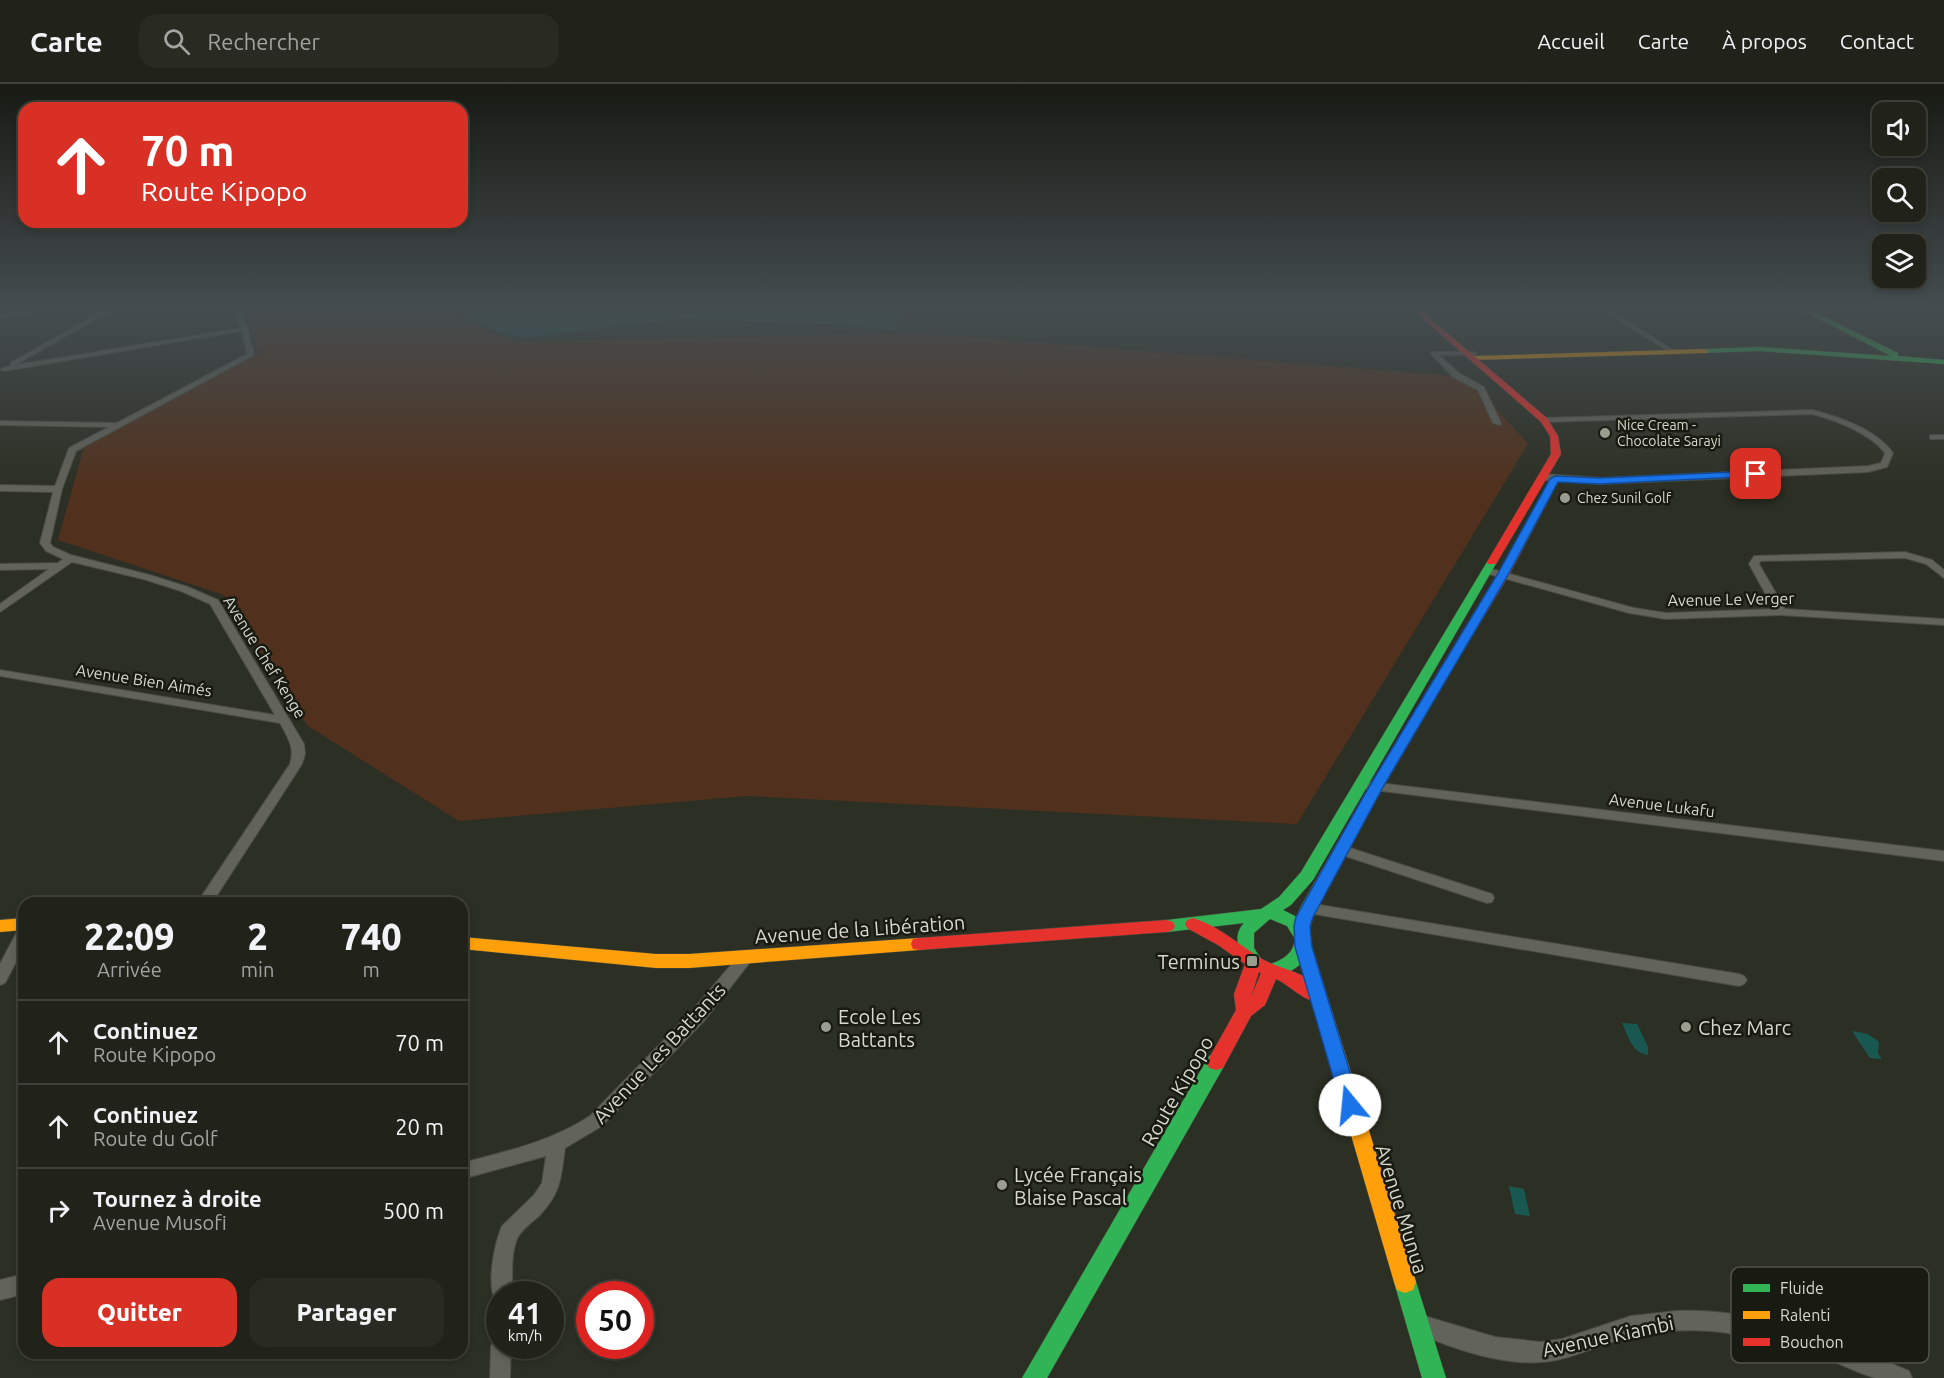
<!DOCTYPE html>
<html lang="fr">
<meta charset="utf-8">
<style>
:root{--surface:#21231a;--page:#292b23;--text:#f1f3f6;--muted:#a2a4a2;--line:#3e4039;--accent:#d93025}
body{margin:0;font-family:Ubuntu,sans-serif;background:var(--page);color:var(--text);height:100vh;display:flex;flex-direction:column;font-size:22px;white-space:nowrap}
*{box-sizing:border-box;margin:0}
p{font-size:20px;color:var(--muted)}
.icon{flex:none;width:33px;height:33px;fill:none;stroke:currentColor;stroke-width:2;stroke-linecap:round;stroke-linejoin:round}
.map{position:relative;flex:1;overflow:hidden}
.sheet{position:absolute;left:18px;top:813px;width:450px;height:462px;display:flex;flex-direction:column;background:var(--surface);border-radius:18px;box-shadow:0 3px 9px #0003,0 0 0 2px var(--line)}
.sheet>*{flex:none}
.top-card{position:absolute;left:18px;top:18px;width:450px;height:126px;border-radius:18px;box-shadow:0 3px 9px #0003,0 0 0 2px var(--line);background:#d93025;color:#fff;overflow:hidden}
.controls{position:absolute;left:1872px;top:18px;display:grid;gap:12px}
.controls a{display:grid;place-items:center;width:54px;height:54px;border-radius:12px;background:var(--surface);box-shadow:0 3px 9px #0003,0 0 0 2px var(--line);font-size:30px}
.speed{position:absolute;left:486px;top:1197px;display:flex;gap:12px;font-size:30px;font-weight:700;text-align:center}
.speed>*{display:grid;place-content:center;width:78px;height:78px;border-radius:50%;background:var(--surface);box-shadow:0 3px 9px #0003,0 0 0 2px var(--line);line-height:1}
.speed small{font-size:15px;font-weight:400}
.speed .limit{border:9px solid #d22;background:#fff;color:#111}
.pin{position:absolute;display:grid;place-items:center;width:51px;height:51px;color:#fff;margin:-26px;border-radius:12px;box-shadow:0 3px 9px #0006}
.me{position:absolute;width:66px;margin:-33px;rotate:343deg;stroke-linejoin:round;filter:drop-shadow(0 0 4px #0008)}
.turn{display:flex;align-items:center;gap:21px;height:126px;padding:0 24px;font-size:27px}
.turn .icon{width:78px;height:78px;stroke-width:2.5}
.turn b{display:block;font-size:42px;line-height:51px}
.eta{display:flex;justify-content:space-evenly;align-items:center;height:102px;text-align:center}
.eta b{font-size:36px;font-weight:800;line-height:42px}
.action{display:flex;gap:12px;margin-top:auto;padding:12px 24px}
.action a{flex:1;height:69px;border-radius:18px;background:var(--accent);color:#fff;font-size:24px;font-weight:800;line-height:69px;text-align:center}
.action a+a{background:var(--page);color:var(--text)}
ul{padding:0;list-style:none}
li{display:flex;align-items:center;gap:18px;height:84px;padding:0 24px;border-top:2px solid var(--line)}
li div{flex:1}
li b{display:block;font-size:22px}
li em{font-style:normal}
header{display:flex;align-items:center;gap:36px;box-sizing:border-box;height:84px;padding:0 30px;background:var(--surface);border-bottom:2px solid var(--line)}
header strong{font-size:28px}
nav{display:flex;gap:33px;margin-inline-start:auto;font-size:21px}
.search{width:420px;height:54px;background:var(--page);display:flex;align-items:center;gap:15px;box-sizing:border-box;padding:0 21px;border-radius:18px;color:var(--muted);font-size:22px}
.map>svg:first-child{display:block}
.green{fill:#51311d}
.water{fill:#195850}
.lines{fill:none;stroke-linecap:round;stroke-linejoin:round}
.street-casing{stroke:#4a4c42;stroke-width:2}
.fast-casing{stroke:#4a4c42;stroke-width:1}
.slow-casing{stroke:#4a4c42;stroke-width:1}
.jam-casing{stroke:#4a4c42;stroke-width:1}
.street{fill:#62635a;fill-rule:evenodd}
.fast{fill:#30b455;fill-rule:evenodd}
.slow{fill:#ff9f0a;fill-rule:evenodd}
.jam{fill:#e5322d;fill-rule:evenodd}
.route{fill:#1a73e8;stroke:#114b97;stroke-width:1.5}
.poi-dot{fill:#9a9e91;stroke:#191a11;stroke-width:2}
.labels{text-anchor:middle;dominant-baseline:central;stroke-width:5;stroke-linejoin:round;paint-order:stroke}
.far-poi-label{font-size:14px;fill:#d6d9cc;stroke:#191a11;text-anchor:start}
.street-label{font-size:16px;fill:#d6d9cc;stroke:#191a11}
.near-street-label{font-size:20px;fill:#d6d9cc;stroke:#191a11}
.near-poi-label{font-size:20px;fill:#d6d9cc;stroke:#191a11;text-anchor:start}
.key{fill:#191a11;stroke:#525349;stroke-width:1.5}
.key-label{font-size:16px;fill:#d6d9cc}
</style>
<header>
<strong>Carte</strong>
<div class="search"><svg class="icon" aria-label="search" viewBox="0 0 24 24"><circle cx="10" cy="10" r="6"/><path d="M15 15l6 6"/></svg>Rechercher</div>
<nav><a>Accueil</a><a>Carte</a><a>À propos</a><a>Contact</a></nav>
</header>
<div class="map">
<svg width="1944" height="1294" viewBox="0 0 1944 1294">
<rect width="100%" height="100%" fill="#2c2f23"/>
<!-- green -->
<path class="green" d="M246,225H462L455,233L517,258L917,249L1468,293L1528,360L1297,740L747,712L459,737L308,642L224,511L58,456L84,363L259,270Z"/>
<!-- water -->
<path class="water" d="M470,225H899L896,246L824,240L681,234L526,254L502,250L468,234L467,227Z
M1622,939L1637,940L1648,963V971C1632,969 1628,952 1622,939Z
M1852,947L1868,950L1879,958L1878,969L1882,975L1870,974Z
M1509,1102L1524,1105L1530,1132L1515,1130Z"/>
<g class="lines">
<!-- street casing -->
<g class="street-casing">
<path id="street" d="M34,225H48L0,235V231Z
M106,225H114L15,281L241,244L232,225H238L248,245L254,271L76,367L62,405L50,459L53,463L71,471L150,491L188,503L218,516L304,660L305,670L302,680L212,819H197L290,680C295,663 288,654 280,639L0,592V586L275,631L210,520L181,507L143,495L72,478L0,528V520L49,485L0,486V480L58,479L63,475L46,467L40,459L53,408L0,407V401L55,402L69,364L109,343L0,341V337L117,339L247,270L242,247L4,287L0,285L11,282L10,279Z
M1601,225H1609L1676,268L1671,269Z
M1940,225H1944V228Z
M1431,268H1476V270L1474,271H1439L1459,289L1484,303L1501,339L1500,341L1493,339L1478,306L1453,293L1431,270Z
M1812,326C1840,333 1876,345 1893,369L1887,383L1868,388L1600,400L1543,396L1539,393L1543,390L1600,394L1868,382L1881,379L1885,369C1870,349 1835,336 1812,330L1544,338L1540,336L1544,334Z
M1930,351H1944V355H1930Z
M1905,468L1932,476L1944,486V494L1926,480L1905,474L1760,477L1759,480L1785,525L1944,535V541L1781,531L1666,535L1629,529L1485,489L1483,487L1488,484L1634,524L1666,529L1774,525L1749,480L1754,472Z
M1371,698L1944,767V777L1366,705L1365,702Z
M1341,761L1492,810L1494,814L1492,818L1487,819L1336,769L1334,766L1336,763Z
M1308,819L1739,890L1744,892L1747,896L1744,900L1739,902L1308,829L1303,828L1301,824L1303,820Z
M24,842V863L5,899L0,901V880L19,844Z
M746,867L751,869L754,873L751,877L704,937L602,1042L565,1064C561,1094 561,1109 539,1132C532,1138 520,1147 517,1155C510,1172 513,1193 512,1210H500V1219L495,1217C487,1198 494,1161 502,1142L534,1111L542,1099L546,1072L462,1095V1079C507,1067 550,1058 590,1032L692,927L741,869Z
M24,1190V1210L0,1216V1196Z
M1676,1227C1757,1223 1836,1256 1909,1287L1912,1294C1901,1294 1887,1294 1876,1294C1859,1290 1842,1280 1825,1274C1788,1261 1749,1250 1710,1247C1679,1245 1645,1247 1615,1257C1594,1263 1573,1274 1551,1277C1506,1284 1455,1265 1414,1248L1411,1241L1414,1234L1421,1231L1495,1253L1541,1258L1562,1255L1631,1232Z
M500,1252V1262H511L510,1294H490L491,1262L494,1255Z"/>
</g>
<!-- fast casing -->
<g class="fast-casing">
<path id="fast" d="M1799,225H1808L1898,269V272L1944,276V280L1759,267L1704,269L1700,267L1704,265L1759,263L1891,272Z
M1492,475L1497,478L1313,796L1291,821L1283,826L1297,833L1300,824L1369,703L1444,579L1446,576H1454L1456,579C1409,659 1361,739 1318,821C1314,828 1311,839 1310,847C1308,860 1315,862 1304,876C1297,886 1279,894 1268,891L1265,886L1268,881C1282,876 1293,871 1295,855L1287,842L1270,835L1254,849V864L1261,875L1258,880L1252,882L1246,880C1239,866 1232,852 1244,839L1167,848L1161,846L1159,842L1161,838L1167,836L1261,825L1279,813L1301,788L1487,478Z
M1216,970L1223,972L1225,978L1223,984L1047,1294H1022L1209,972Z
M1405,1187L1413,1190L1416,1198L1446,1294H1422L1394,1198L1397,1190Z"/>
</g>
<!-- slow casing -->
<g class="slow-casing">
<path id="slow" d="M1704,265L1708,267L1707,269L1473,276L1469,274L1473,272Z
M24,834V846L0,848V836Z
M462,853L656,870H689L919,854L925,855L927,860L925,865L919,866L689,884H656L462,865Z
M1304,857L1310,858L1312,863L1416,1198L1413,1206L1405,1209L1397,1206L1394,1198L1296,863L1298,858Z"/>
</g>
<!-- jam casing -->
<g class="jam-casing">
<path id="jam" d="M1412,225H1419L1547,334L1558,352L1561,370L1496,480H1488L1487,478L1551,370L1550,352L1541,338Z
M1542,416L1547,419L1509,491L1454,582H1446L1444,579L1497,491L1537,419Z
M1193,834C1219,842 1239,861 1262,875C1281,886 1314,889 1326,912L1323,917C1308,922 1290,901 1276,895L1265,921L1251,932L1223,984L1216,986L1209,984L1207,978L1236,926L1234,910L1245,880L1218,861L1187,844L1185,840L1187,836ZM1259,888L1261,889L1252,911V910Z
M1167,836L1173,838L1175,842L1173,846L1167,848L919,866L913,865L911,860L913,855L919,854Z"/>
</g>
<!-- street -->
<use href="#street" class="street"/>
<!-- fast -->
<use href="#fast" class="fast"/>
<!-- slow -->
<use href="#slow" class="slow"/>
<!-- jam -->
<use href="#jam" class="jam"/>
</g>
<!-- sky -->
<linearGradient id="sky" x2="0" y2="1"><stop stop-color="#181a13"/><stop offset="0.55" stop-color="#454d50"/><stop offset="1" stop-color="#454d50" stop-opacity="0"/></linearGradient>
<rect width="1944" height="406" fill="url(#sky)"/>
<!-- route -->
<path class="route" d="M1756,387L1761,390L1760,392L1600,400L1558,398L1508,491L1383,703L1313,833L1310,842L1312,863L1360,1021L1357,1027L1350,1030L1343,1027L1295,863L1294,842L1296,833L1369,703L1497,491L1550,395L1555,392L1600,394Z"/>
<!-- markers -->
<g class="poi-dot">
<circle cx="1605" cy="349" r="6"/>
<circle cx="1565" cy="414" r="6"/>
<rect x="1246" y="871" width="12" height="12" rx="3"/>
<circle cx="826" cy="943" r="6"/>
<circle cx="1686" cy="943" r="6"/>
<circle cx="1002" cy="1101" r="6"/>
</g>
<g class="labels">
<!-- far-poi labels -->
<g class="far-poi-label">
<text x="1617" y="341">Nice Cream -<tspan x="1617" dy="16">Chocolate Sarayi</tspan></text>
<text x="1577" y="414">Chez Sunil Golf</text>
</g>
<!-- street labels -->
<g class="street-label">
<text transform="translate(1731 515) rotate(-1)">Avenue Le Verger</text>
<text transform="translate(265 573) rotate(58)">Avenue Chef Kenge</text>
<text transform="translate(144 596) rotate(9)">Avenue Bien Aimés</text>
<text transform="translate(1662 721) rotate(7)">Avenue Lukafu</text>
</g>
<!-- near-street labels -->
<g class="near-street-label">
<text transform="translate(860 845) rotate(-4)">Avenue de la Libération</text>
<text transform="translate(659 969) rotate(-47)">Avenue Les Battants</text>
<text transform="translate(1177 1007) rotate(-60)">Route Kipopo</text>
<text transform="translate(1402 1125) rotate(73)">Avenue Munua</text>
<text transform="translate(1608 1252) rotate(-12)">Avenue Kiambi</text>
</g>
<!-- near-poi labels -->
<g class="near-poi-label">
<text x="1240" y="877" text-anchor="end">Terminus</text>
<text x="838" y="932">Ecole Les<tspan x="838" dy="23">Battants</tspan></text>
<text x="1698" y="943">Chez Marc</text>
<text x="1014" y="1090">Lycée Français<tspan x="1014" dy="23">Blaise Pascal</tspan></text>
</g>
</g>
<!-- legend -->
<rect x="1731" y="1183" width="198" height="96" rx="9" class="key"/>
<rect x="1743" y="1200" width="27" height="8" fill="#30b455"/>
<rect x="1743" y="1227" width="27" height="8" fill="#ff9f0a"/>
<rect x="1743" y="1254" width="27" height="8" fill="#e5322d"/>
<g class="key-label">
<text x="1780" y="1210">Fluide</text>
<text x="1780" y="1237">Ralenti</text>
<text x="1780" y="1264">Bouchon</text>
</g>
</svg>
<div class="controls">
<a><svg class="icon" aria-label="sound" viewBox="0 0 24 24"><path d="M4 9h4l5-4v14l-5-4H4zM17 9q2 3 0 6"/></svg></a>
<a><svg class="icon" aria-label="search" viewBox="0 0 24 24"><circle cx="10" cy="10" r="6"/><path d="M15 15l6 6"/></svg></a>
<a><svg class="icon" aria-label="layers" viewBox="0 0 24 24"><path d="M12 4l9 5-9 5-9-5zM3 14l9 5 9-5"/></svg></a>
</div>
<div class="speed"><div>41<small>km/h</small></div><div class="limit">50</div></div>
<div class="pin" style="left:1756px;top:390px;background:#d93025"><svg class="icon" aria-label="arrive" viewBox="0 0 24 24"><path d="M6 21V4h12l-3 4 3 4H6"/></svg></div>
<svg class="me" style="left:1350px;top:1021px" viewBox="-20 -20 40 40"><circle r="19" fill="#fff"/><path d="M0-13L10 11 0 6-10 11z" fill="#1a73e8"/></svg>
<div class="top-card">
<div class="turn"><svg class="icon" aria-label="ahead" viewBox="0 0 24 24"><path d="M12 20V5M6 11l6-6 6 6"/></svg><div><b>70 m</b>Route Kipopo</div></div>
</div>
<section class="sheet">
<div class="eta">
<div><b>22:09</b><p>Arrivée</p></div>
<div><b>2</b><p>min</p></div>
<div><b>740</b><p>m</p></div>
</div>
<ul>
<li><svg class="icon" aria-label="ahead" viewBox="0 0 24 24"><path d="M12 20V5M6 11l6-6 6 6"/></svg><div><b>Continuez</b><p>Route Kipopo</p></div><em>70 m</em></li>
<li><svg class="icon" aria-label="ahead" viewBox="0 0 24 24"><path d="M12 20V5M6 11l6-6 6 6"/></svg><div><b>Continuez</b><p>Route du Golf</p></div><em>20 m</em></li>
<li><svg class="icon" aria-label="right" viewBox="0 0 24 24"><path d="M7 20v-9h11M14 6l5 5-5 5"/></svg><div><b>Tournez à droite</b><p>Avenue Musofi</p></div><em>500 m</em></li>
</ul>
<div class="action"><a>Quitter</a><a>Partager</a></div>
</section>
</div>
